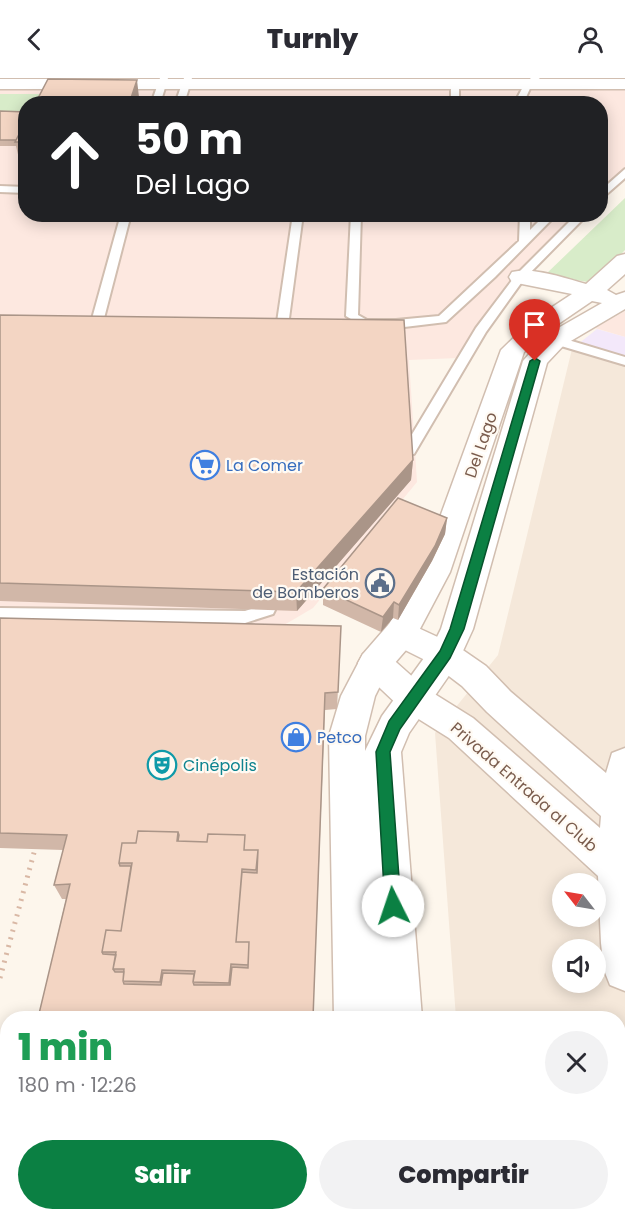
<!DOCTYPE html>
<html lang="es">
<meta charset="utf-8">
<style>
:root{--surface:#fff;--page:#f2f2f3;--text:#2b2b33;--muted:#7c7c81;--accent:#0b8043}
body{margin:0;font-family:Poppins,sans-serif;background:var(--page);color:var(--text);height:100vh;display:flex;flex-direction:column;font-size:22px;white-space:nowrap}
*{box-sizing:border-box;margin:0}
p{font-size:20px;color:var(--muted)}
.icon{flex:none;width:33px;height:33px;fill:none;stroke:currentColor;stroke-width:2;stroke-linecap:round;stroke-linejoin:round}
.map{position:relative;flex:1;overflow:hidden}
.side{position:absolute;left:0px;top:933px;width:626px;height:210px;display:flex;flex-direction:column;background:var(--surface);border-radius:24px 24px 0 0;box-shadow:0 3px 15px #0003}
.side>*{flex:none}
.hud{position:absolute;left:18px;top:18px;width:590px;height:126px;border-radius:24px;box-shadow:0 3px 15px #0003;background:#202124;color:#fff;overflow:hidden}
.needle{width:39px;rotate:301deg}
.controls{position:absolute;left:552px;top:795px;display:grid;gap:12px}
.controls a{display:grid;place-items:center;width:54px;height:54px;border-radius:50%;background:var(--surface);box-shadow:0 3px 15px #0003;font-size:30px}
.pin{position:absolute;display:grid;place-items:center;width:51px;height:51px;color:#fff;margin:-62px -26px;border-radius:50% 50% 50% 0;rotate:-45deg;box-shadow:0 0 6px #0007}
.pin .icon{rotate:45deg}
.me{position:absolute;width:66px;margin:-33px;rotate:356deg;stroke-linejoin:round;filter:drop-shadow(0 0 4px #0008)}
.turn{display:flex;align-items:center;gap:21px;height:126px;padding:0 18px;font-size:27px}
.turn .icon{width:78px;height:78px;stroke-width:2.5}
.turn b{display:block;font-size:42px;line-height:51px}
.round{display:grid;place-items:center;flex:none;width:63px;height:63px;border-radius:32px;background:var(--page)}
.overview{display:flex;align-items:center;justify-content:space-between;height:102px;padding:0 18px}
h1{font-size:36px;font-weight:800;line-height:45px;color:#1e9e55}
.button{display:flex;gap:12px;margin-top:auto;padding:12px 18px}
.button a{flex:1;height:69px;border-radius:36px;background:var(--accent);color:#fff;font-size:24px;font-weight:800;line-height:69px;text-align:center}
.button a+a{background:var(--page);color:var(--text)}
header{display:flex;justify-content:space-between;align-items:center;height:78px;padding:0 18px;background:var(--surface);font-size:27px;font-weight:800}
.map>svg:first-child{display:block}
.residential{fill:#f5e8da;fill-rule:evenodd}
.commercial{fill:#fde8e0}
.education{fill:#f3e8fa}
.green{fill:#d8ecc9}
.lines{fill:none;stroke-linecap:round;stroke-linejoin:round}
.service-casing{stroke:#d1beb0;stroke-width:4}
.minor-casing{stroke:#d1beb0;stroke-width:3}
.tertiary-casing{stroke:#d1beb0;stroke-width:3}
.path{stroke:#d9b8a5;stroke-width:5;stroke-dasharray:2 6;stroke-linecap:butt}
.service{fill:#fff;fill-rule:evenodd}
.minor{fill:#fff;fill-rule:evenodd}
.tertiary{fill:#fff;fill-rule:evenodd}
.wall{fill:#d1b7a8}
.shaded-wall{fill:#aa9588}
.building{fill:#f3d5c3;stroke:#aa9588;stroke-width:1.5;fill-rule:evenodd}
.route{fill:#0b8043;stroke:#07532c;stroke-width:1.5}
.labels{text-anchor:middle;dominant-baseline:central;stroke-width:4.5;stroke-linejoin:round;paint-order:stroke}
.street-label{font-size:16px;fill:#7a5c4d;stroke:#fffaf3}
.shop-label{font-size:16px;fill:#366cbe;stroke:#fffaf3;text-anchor:start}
.service-label{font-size:16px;fill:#4e5e75;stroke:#fffaf3;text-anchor:end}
.culture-label{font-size:16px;fill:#0d838f;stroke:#fffaf3;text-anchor:start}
</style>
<header><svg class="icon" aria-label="back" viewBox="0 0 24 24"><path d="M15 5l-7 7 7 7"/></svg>Turnly<svg class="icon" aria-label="person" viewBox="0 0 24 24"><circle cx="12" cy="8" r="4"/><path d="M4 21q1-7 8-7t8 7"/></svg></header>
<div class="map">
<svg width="625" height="1143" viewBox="0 0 625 1143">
<rect width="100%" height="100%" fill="#fdf6ec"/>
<!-- residential -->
<path class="residential" d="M572,271L625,287V1143H472L471,1136H618V940H456L435,655L498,577ZM562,806H596V838H562ZM562,872H596V904H562Z"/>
<!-- commercial -->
<path class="commercial" d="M0,0H625V89L600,117V26H26V136L583,137L458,280L409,282L417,404L313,530L262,560L0,554Z
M625,233V259L595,250Z"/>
<!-- education -->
<path class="education" d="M597,251L625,259V287L572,271Z"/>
<!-- green -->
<path class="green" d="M0,16H43L47,25L26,26L25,39L0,38Z
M625,120V172L594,205L545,197Z"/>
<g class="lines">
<!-- service casing -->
<g class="service-casing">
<path id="service" d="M160,0H168L160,26H151Z
M184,0H192L184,26H175Z
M531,0H540L532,6L523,26H514L525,5Z
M455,2L459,5V26H451V5Z
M625,91V100L600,122V113Z
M0,108L26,109V115L0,114Z
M121,136H131L102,248L96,252L90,248Z
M293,136H303L288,248C282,254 268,254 262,248L264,245L277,244Z
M351,136H361L358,237L367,242H396L439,238L519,163L520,136H530V152L546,136H557L495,199L446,244L396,250L364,249L346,238Z
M577,136H588L524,201L486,254L414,376H404L402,373L476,250L516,197Z
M555,258L625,279V287L551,265V259Z
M267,526L273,528L275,532L273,536L245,545L0,542V530L245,533Z"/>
</g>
<!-- minor casing -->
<g class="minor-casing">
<path id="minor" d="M401,542L457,568L486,588L511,614L606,695L612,675L625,670V913L610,907L604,892L601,865L598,798L449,660L401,630L363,594L358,585L363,576L375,572L387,576L425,610L473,640L600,750L601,738L487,634L462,608L433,586L389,564L385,555L389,546Z"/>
</g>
<!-- tertiary casing -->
<g class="tertiary-casing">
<path id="tertiary" d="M0,1H625V11H0Z
M625,176V196L607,212L616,217L625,214V231L564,267L547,285L473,551L457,586L409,655L401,674L422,940H378L371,791L378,940H334L329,658L341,618L363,576L389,546L420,494L501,272L531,243L572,216L512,204L509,199L512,194C535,189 564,200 586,206L617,178ZM592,223L602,225L546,257L523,283L441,551L432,569L382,638L365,673V658L375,618L387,594L413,564L450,494L524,274L548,253Z
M337,1136H386L388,1143H338Z
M388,1136H437L438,1143H388Z"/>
</g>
<!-- path -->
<path class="path" d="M0,900L35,771
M0,1088L8,1089"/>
<!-- service -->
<use href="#service" class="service"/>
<!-- minor -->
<use href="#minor" class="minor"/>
<!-- tertiary -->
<use href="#tertiary" class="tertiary"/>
</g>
<!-- wall -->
<path class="wall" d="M0,33L26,34V81H19L16,68H0Z
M0,237L413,382L411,402L297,533L0,523Z
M447,440L445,456L432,483L398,542L393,540L381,554L323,527V511Z
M0,540L341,548L337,631L325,632L313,940H38L66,821H62L54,807L63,772L0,770Z"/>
<!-- shaded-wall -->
<path class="shaded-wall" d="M137,2L139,19L137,26H129Z
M413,382L411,402L297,533L296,514Z
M447,440L445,456L432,483L398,542L399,527Z
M394,524L393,540L381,554L383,539Z"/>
<!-- building -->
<path class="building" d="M48,1L137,2L129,26H35Z
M0,33L26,34V43L16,62H0Z
M26,43V64H15Z
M0,237L404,242L413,382L296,514L0,505Z
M398,420L447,440L435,468L399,527L394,524L383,539L323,511Z
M0,540L341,548L338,614L325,615L313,940H38L70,806L54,807L67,757L0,755ZM138,753L178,754L179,757L178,763L207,764L208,756L245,757L244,772H258L257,795L242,794L236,864H249L248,890L232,889L230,907H194L193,904L194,896L163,895L161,907L124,906L123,903L124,894H115L113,891L116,877L103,876L102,874L106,852L121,853L131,788H120L119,785L122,765H136Z
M138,753L178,754L177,763L207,764L208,756L245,757L244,772H258L256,792L242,791L236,864H249L248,887L231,886L229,905L193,904L195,893L162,892L160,904L123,903L124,891H113L116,874H102L106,852L121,853L132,785H119L122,765H136Z
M8,1067V1136H54L53,1143H0V1098Z
M54,1136H211V1138H227V1143H53Z
M212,1136H305V1143H228L227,1138H212Z"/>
<!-- route -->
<path class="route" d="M535,280L540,283L464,551L450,580L400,651L390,674L401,828L399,834L393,836L387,834L385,828L376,674L389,643L440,573L450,551L530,283Z"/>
<!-- icons -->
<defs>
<g id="supermarket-ring" transform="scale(1.5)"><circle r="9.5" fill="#fffaf3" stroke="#3f7fe0" stroke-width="1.5"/><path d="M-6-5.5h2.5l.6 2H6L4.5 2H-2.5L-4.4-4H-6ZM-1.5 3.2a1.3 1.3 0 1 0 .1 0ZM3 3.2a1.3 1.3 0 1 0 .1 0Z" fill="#3f7fe0"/></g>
<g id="civic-ring" transform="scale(1.5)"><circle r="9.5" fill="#fffaf3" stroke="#5c6f8a" stroke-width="1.5"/><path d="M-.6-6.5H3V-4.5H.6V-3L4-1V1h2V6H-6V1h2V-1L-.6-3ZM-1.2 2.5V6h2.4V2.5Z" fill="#5c6f8a"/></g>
<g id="shop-ring" transform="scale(1.5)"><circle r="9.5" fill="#fffaf3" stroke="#3f7fe0" stroke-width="1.5"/><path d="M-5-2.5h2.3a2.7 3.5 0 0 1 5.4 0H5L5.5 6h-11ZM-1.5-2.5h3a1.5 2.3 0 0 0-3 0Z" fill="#3f7fe0"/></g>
<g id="theatre-ring" transform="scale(1.5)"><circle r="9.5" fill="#fffaf3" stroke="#0f9aa8" stroke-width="1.5"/><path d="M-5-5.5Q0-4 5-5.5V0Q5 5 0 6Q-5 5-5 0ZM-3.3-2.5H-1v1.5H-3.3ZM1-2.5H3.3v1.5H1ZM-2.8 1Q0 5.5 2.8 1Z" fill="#0f9aa8"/></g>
</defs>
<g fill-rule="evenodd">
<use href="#supermarket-ring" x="205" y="387"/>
<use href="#civic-ring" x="380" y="505"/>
<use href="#shop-ring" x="296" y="659"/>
<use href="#theatre-ring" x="162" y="687"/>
</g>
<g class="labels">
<!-- street labels -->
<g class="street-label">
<text transform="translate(481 367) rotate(-71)">Del Lago</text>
<text transform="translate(524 709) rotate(41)">Privada Entrada al Club</text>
</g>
<!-- shop labels -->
<g class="shop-label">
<text x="226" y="387">La Comer</text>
<text x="317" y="659">Petco</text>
</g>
<!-- service labels -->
<g class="service-label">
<text x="359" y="496">Estación<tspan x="359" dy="18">de Bomberos</tspan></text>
</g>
<!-- culture labels -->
<g class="culture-label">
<text x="183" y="687">Cinépolis</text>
</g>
</g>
</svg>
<div class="controls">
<a><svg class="needle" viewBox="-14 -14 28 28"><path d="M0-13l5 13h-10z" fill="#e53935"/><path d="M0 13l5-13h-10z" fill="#7c7c81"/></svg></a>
<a><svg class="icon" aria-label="sound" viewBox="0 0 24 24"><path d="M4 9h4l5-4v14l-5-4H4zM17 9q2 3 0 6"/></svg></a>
</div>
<div class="pin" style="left:535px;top:283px;background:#d93025"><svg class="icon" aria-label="arrive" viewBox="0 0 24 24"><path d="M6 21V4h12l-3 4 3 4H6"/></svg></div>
<svg class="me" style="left:393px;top:828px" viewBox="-20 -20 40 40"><circle r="19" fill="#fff"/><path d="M0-13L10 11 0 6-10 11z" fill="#0b8043"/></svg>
<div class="hud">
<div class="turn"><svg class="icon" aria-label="ahead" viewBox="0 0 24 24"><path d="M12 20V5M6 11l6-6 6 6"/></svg><div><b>50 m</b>Del Lago</div></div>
</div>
<section class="side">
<div class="overview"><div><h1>1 min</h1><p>180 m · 12:26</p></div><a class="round"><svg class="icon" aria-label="close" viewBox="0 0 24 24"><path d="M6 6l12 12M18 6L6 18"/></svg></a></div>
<div class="button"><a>Salir</a><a>Compartir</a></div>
</section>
</div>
